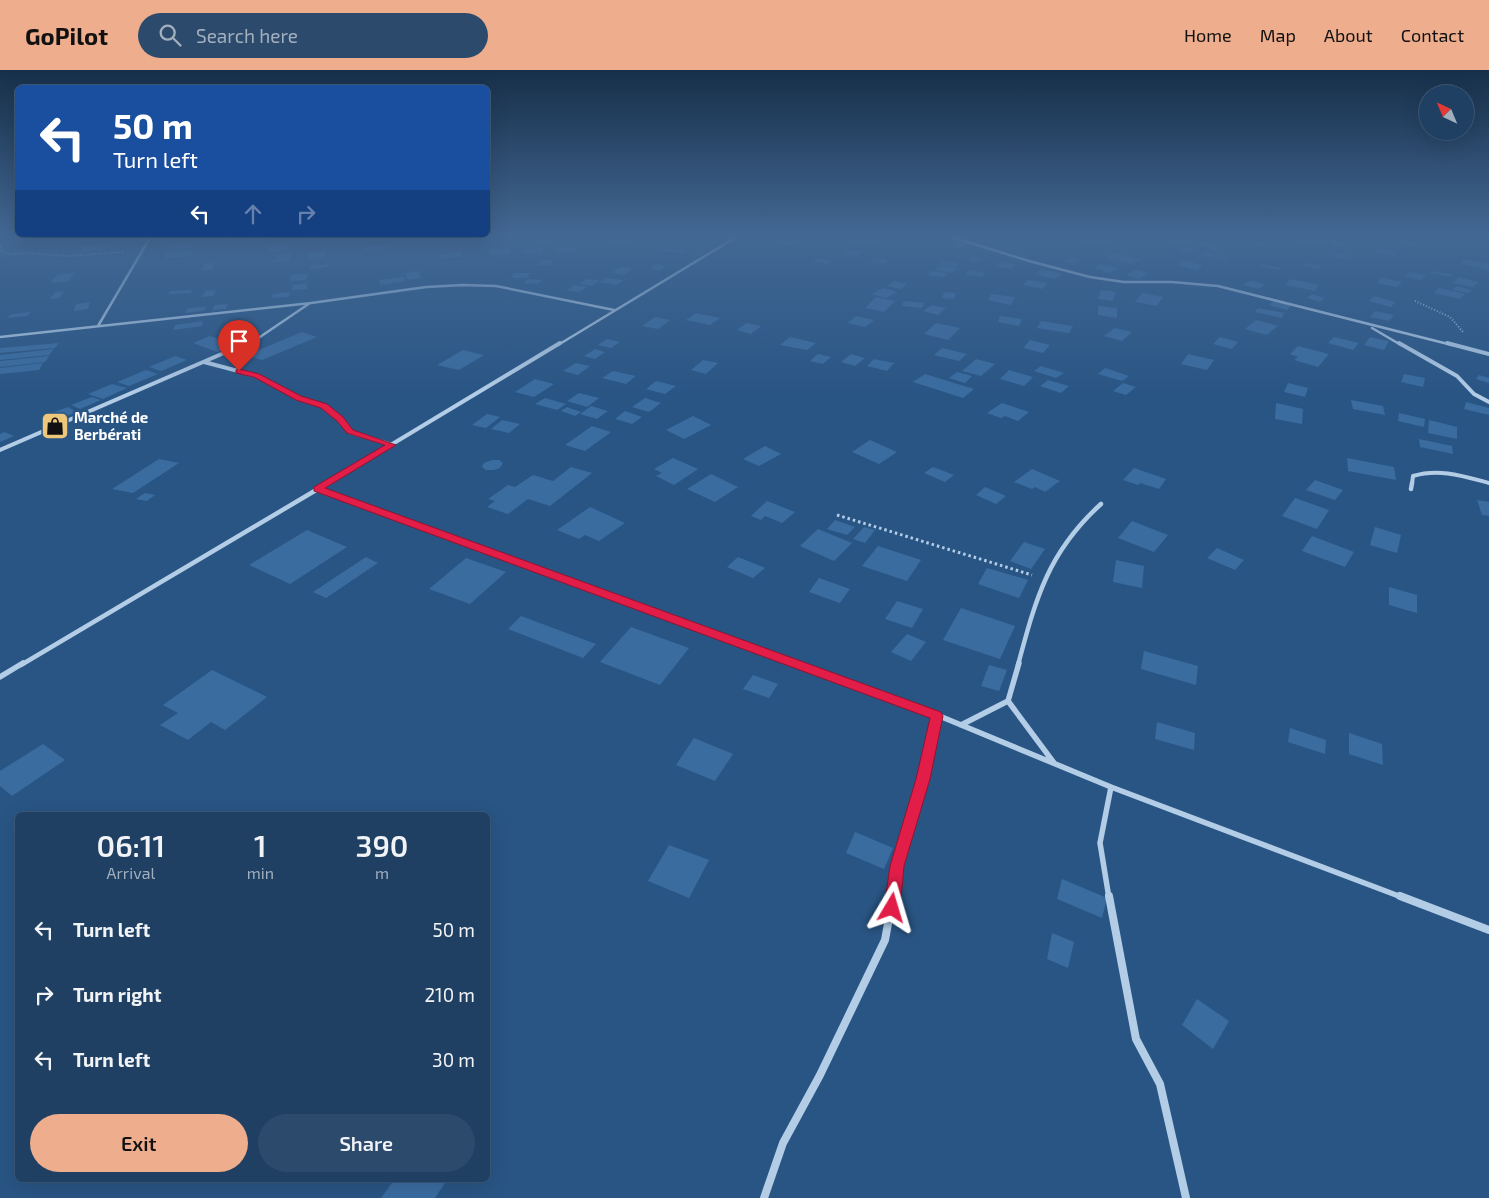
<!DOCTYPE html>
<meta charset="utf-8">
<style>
:root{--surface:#1f4063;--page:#2c4b6c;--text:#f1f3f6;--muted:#a1afbe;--line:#3c5978;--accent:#eead8d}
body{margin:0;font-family:"Exo 2",sans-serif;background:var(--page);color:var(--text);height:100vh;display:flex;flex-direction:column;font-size:19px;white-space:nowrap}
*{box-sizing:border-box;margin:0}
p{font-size:16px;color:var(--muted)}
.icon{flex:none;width:28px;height:28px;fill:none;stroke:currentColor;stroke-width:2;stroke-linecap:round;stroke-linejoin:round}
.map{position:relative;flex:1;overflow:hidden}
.details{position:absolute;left:15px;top:742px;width:475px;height:370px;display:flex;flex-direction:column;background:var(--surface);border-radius:8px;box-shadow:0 5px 20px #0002,0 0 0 1px var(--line)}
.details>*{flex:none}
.top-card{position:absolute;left:15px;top:15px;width:475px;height:152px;border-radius:8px;box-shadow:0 5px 20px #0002,0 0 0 1px var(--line);background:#1a4fa0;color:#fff;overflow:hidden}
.needle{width:32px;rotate:316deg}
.tools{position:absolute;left:1419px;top:15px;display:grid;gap:10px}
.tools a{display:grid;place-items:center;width:55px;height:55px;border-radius:50%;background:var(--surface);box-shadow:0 5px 20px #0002,0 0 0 1px var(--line);font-size:25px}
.pin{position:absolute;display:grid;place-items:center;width:42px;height:42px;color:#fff;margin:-51px -21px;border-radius:50% 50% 50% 0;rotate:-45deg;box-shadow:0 0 5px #0007}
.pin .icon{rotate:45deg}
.me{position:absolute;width:55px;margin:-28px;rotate:7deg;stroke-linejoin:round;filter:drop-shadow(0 0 4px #0008)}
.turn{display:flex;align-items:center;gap:18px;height:105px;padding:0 15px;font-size:22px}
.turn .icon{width:65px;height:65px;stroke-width:2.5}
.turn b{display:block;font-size:35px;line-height:42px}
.lanes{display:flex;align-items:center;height:48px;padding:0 15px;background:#0003;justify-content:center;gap:25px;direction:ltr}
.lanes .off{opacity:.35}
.eta{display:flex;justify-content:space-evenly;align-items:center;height:85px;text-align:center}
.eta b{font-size:30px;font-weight:600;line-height:35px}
.button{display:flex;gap:10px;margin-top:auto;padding:10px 15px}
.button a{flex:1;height:58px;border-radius:30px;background:var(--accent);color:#111;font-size:20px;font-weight:600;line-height:58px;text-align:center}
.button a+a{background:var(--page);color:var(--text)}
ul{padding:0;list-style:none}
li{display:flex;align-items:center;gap:15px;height:65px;padding:0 15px}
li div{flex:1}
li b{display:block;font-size:19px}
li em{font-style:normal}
header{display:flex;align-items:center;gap:30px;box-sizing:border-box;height:70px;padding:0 25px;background:var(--accent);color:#111}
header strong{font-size:24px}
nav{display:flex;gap:28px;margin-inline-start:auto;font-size:18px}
.search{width:350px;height:45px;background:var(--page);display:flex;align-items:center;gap:12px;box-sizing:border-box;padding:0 18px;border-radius:28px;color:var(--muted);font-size:19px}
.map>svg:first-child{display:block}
.building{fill:#3a6ca0}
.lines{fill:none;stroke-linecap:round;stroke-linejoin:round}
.path-far1{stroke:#b3cde7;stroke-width:2;stroke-dasharray:1 2;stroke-linecap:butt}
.path{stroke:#b3cde7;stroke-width:3;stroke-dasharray:2.5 3;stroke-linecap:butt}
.street-far4{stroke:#b3cde7;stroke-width:2.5}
.street-far3{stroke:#b3cde7;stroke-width:4}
.street-far2{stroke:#b3cde7;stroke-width:4.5}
.street-far1{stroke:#b3cde7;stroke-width:5.5}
.street{stroke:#b3cde7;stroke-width:8}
.route{fill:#e11d48;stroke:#92132f}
.labels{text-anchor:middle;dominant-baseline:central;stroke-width:5;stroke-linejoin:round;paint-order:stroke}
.far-poi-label{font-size:15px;font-weight:bold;fill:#fff;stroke:#295584;text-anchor:start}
</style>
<header>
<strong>GoPilot</strong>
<div class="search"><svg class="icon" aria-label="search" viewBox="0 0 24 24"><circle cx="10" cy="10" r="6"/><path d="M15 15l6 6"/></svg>Search here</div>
<nav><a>Home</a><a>Map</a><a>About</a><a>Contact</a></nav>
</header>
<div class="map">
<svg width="1489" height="1128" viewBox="0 0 1489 1128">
<rect width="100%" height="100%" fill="#295584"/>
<!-- building -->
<path class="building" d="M19,166H33L24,171L9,172Z
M275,166L274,168L243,171L245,167Z
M553,166L554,171L542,172L541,167Z
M577,166H592L590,170H575Z
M1089,166H1091L1113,171L1106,175L1082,170Z
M1220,166H1243L1239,170Z
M858,167L875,170L867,176L850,173Z
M1180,167L1194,170L1185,175L1171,172Z
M1303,167L1322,170L1318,174L1300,171Z
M231,168L229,174L217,176L219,169Z
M320,168L316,174L299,175L303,169Z
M786,168L799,170L792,176L779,174Z
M625,169V173L608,174V170Z
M957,171L969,174L962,178L950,176Z
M1333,171L1352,174L1349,178L1330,175Z
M1404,171L1422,174L1419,177L1402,173Z
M192,172L190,178L173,179L176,174Z
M1203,172L1221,177L1215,180L1197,175Z
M1257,172L1274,175L1271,178L1255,175Z
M288,173L286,180L267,182L270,175Z
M109,174L105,179L80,182L84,176Z
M390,174L388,179L364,180L367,176Z
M1184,176L1195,179L1187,184L1175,181Z
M576,177L574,183H556L558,178Z
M511,178L510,184L489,185L490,179Z
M543,178L542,183L523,184L524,179Z
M665,178L686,180L683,183L661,181Z
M1378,178L1397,182L1394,186L1375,183Z
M849,179L864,182L856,187L840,184Z
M193,180L191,186L164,189L166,183Z
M326,181L325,188L308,190L309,182Z
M462,182V187L440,189V184Z
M1205,182L1230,188L1225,191L1200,184Z
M292,183L290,191L275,192L277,185Z
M1114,183L1140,189L1132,194L1105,188Z
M1336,183L1354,187L1349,190L1331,186Z
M972,186L982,187L978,193L968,191Z
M875,187L890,190L885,194L869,192Z
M1071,187L1083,190L1074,194L1062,191Z
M817,188L833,191L828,194L812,191Z
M1464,189L1489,194V200L1462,194Z
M540,190H552L550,195H537Z
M1183,190L1203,195L1197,200L1176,195Z
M942,191L958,193L956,197L940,195Z
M1000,191L1015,194L1011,199L996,196Z
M214,193L212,200L202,201L204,194Z
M1305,193L1321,196L1318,199L1302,195Z
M328,194V197L310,199V196Z
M656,194L667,195L661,200L650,199Z
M1100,194L1118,198L1109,203L1094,198Z
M1262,194L1281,198L1278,200L1259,196Z
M938,196L956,198L953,203L935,200Z
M620,197L633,198L624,205L611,203Z
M1042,199L1062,204L1054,209L1035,204Z
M969,200L985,203L982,207L965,204Z
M1136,200L1149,203L1139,209L1126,205Z
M418,201L421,208L408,210L405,203Z
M931,201L948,203L945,207L928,205Z
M1431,201L1452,204V207L1430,203Z
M1410,202L1426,205L1420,210L1405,206Z
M75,203L68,211L50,213L58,204Z
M308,203L306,210L290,211L291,205Z
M514,203H530L526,208H511Z
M404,207L405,211L380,215L379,210Z
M1459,207L1478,212L1473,217L1453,213Z
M607,208L623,210L617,215L599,212Z
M1382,208L1402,212L1397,217L1377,213Z
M528,209L542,210L537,214L524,213Z
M587,209L599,210L592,216L579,214Z
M1290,209L1319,215L1315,221L1286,215Z
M1028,210L1047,213L1043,219L1023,215Z
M894,211L907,214L901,219L887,216Z
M1250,211L1265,214L1258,219L1243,215Z
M307,213V219L292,220L293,215Z
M574,215L587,217L579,222L566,220Z
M1456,216L1471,220L1468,223L1453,220Z
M883,218L897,222L886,228L872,224Z
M1439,218L1465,224L1460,229L1434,223Z
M193,220L190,223L167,224L171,221Z
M216,220L213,226L202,227L206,221Z
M1101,220L1116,222L1113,231L1098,229Z
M64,221L59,228L50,229L55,222Z
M290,222L288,227L271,228L273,224Z
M944,222L956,223L954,229L942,228Z
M1142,223L1163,227L1157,236L1135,232Z
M991,224L1015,227L1011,235L988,230Z
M1312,224L1325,228L1320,232L1307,228Z
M1374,226L1395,232L1391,237L1369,231Z
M876,227L895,231L884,242L865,238Z
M904,231L924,233L922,238L902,236Z
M1274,231L1292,235L1287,240L1269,235Z
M90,232L88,239L74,241L76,234Z
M228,234L226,239L212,240L215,235Z
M932,235L946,238L938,245L923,241Z
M1098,236L1117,238V248L1098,245Z
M206,237L203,241L185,243L188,238Z
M1258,238L1284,243L1282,248L1255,242Z
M1375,241L1394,245L1389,251L1370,247Z
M31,242L27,246L7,248L11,244Z
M696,243L720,248L710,255L686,250Z
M856,246L874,250L865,257L848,253Z
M1000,246L1022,249L1019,256L998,252Z
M655,247L670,250L658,259L642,256Z
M1256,250L1278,256L1267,265L1245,259Z
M203,251L202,256L173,260L175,255Z
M1041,251L1073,256L1069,263L1037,258Z
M747,253L761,256L751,264L737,260Z
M936,253L960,258L948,270L924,264Z
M1115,258L1132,262L1122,271L1104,266Z
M302,262L317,267L262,290L247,285Z
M210,266L235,275L217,282L193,273Z
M790,267L816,273L807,280L780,275Z
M1220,267L1238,272L1232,279L1213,274Z
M1334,267L1359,273L1353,280L1328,273Z
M1370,267L1389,271L1384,280L1364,275Z
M607,269L620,272L611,278L598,275Z
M1030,270L1050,275L1043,283L1023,278Z
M59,273L55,278L0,283V278Z
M1298,276L1329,284L1318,297L1294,290L1298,287L1290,284Z
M942,278L967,284L959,291L934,285Z
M54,279L49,285L0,290V285Z
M595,279L605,282L595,289L584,286Z
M463,280L484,285L459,300L437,295Z
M818,284L831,287L823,294L810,291Z
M851,284L865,288L855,296L841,292Z
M1188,284L1214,290L1207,300L1181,294Z
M49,286L45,292L0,297V291Z
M175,286L187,290L161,301L149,297Z
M874,289L894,293L887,301L867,296Z
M976,289L995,294L981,306L962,301Z
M703,290L718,293L706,304L691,300Z
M43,293L39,300L0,304V298Z
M576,293L590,296L578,305L563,301Z
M1041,296L1064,303L1056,308L1034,301Z
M1105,298L1129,306L1122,311L1098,304Z
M146,300L158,304L129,316L117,312Z
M1009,300L1033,307L1024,316L1000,309Z
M613,301L636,306L626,314L602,308Z
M957,302L972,306L965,313L949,308Z
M925,304L974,319L963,328L913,312Z
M1404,304L1425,308L1423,317L1401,312Z
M1479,305L1489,308V313L1476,309Z
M535,309L554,314L534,327L515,322Z
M1048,310L1069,316L1061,323L1040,316Z
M656,311L676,316L665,324L646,319Z
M1123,313L1136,317L1126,325L1113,321Z
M1288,313L1308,318L1305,327L1284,322Z
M112,314L127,318L103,329L88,324Z
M579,323L599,328L587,337L567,331Z
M92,327L101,330L80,339L71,335Z
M545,328L566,334L557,340L535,334Z
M645,328L661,333L649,342L632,337Z
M1351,330L1383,336L1385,345L1353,339Z
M1466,332L1489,338V345L1464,339Z
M1002,333L1029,342L1018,351L1005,346L1001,348L987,343Z
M1276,333L1303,339L1302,354L1275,349Z
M591,336L608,341L597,349L580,344Z
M68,337L77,342L51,352L43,346Z
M567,337L581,342L575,346L561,341Z
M625,341L642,347L632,354L615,349Z
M1399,343L1425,349L1424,357L1398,351Z
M487,344L500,347L486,358L472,355Z
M693,346L711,355L684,369L666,360Z
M502,350L520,354L509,363L491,359Z
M1429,350L1457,357V369L1428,363Z
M592,356L611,362L585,381L565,375Z
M4,362L14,366L0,372V364Z
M1419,369L1452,376L1453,384L1420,377Z
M870,370L897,382L879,394L852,382Z
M765,376L781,384L759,396L743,389Z
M673,388L698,399L674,415L656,406L662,403L654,399Z
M1347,388L1394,397L1396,410L1348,401Z
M159,389L179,393L133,423L112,419Z
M492,390H499L503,393L500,398L494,400H486L482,397L484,393Z
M571,397L592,403L550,436L528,429L508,444L487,437L495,431L488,429L508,415L515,417L533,405L553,411Z
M933,397L954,405L945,412L924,403Z
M1134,398L1166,409L1159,419L1140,413L1138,415L1123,410Z
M1032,399L1060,411L1045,422L1035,417L1032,419L1014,412Z
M711,404L738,417L715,432L687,419Z
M1315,410L1343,420L1335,430L1306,420Z
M985,417L1006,426L996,434L976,425Z
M145,423L155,425L147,431L136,429Z
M1295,428L1329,440L1317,459L1282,446Z
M1477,430L1489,432V446L1482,445Z
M767,431L795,442L782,453L765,446L761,450L751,446Z
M590,437L625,453L599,471L585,465L579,469L557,460Z
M835,450L855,457L847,465L827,459Z
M1132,451L1168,465L1154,482L1118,468Z
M864,457L875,460L865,473L853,469Z
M1375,457L1401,465L1397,483L1370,475Z
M818,459L852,473L834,491L800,476Z
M307,460L347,477L290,514L249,495Z
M1312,466L1354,482L1345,497L1302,481Z
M1024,472L1045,479L1031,499L1010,491Z
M878,476L921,490L907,511L862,496Z
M1217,478L1244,490L1235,500L1207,488Z
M366,487L378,493L326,528L313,522Z
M738,487L765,498L753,508L727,497Z
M466,488L506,502L470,534L429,519Z
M1116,490L1144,496L1142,518L1113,512Z
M987,498L1028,510L1019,528L978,514Z
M819,508L850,519L840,533L809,522Z
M1389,517L1417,525V543L1389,535Z
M897,531L923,539L912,558L885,549Z
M961,538L1015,556L1000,589L943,570Z
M521,546L596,574L583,588L508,559Z
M631,557L689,578L660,615L600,592Z
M907,564L926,572L911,591L891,582Z
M1144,581L1198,596L1196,615L1141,599Z
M989,595L1007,600L999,621L981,616Z
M212,600L267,627L225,660L211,652L188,670L160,655L178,643L163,635Z
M753,605L778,614L769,628L743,619Z
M1157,652L1195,663L1194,680L1155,669Z
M1290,658L1326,670L1325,684L1288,672Z
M1349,663L1382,674L1383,695L1349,684Z
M694,668L733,684L715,711L676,695Z
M43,674L65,690L12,726L0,716V701Z
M855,762L893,778L884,799L846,783Z
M669,775L709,790L689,828L648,811Z
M1062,809L1107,828L1102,848L1057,829Z
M1052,863L1074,872L1068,898L1047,889Z
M1197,929L1229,951L1213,979L1182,955Z
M394,1110H447L435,1128H381Z"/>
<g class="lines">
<!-- path-far1 -->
<path class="path-far1" d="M0,181L8,184L28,183L68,186L125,182
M0,181L2,173
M1415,231L1450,247L1463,262"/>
<!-- path -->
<path class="path" d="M837,445L1032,505"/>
<!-- street-far4 -->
<path class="street-far4" d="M948,166L1029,191L1090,207L1124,212H1172L1218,216L1452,275
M98,256L151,166
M1372,258L1401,275
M0,267L311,233L426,217L463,215L496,216L614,240
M244,275L257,269L310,233
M558,275L738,166"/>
<!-- street-far3 -->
<path class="street-far3" d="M1399,273L1457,306L1474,324L1489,332
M1447,273L1489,284
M204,292L257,306L299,328L324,336L340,349L350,362L392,375
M0,380L247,273
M326,414L560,273
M1412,414L1413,406C1439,398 1463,406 1489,413"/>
<!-- street-far2 -->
<path class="street-far2" d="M317,419L799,595
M1411,419L1412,413
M21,595L328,413
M1018,595C1036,528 1048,482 1101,434"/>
<!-- street-far1 -->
<path class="street-far1" d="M796,593L937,645L1111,717L1404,828
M0,607L23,593
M1008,631L1054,693
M961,655L1008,631L1019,593
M893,828L897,796L923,709L937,645
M1109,828L1100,773L1111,717"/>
<!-- street -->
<path class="street" d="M1109,826L1136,969L1160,1014L1186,1128
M1400,826L1489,860
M764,1128L783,1073L820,1005L885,870L893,826"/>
</g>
<!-- sky -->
<linearGradient id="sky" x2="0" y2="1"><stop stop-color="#172f49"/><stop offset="0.51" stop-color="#436894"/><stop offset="1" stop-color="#436894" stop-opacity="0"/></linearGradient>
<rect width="1489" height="324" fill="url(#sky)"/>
<!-- route -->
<path class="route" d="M239,299L259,304L301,326L327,334L343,347L353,360L396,375L325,418L941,642L943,646L930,709L904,796L900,838L897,843L892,845L887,843L884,838L890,796L916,709L930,648L314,421V417L385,375L347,363L337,351L321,338L296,330L254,307L236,303V300Z"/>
<!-- icons -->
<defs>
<g id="shop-square" transform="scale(1.4375)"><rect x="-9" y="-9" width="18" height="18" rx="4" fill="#eec77a" stroke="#295584"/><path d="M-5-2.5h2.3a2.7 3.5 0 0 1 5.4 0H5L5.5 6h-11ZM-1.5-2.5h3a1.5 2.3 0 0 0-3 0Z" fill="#111"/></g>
</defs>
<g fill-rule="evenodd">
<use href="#shop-square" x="55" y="356"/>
</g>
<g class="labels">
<!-- far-poi labels -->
<g class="far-poi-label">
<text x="74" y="347">Marché de<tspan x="74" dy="17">Berbérati</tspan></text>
</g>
</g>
</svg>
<div class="tools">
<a><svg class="needle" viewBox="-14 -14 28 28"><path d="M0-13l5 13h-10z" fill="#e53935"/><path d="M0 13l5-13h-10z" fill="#a1afbe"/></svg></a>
</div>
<div class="pin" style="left:239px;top:301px;background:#d93025"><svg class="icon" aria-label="arrive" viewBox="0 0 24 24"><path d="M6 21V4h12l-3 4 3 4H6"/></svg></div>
<svg class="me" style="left:892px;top:838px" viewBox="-20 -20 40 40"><path d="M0-17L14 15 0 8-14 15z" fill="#e11d48" stroke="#fff" stroke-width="4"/></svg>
<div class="top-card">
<div class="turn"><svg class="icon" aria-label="left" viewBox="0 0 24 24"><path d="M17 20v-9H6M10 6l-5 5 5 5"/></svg><div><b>50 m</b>Turn left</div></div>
<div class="lanes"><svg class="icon" aria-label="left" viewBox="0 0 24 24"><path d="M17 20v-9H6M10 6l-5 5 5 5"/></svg><svg class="icon off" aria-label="ahead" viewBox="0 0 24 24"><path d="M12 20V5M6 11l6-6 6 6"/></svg><svg class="icon off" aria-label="right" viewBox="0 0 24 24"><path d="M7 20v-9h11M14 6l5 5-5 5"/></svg></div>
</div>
<section class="details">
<div class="eta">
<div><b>06:11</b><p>Arrival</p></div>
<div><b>1</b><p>min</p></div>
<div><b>390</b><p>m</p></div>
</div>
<ul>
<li><svg class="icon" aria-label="left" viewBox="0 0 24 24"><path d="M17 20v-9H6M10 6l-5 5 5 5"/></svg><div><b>Turn left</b></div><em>50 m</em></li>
<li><svg class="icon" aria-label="right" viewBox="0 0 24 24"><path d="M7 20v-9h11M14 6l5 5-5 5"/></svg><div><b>Turn right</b></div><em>210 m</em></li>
<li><svg class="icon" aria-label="left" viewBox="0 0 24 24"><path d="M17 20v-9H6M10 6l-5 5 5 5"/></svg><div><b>Turn left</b></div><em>30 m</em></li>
</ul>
<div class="button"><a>Exit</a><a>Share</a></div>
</section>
</div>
